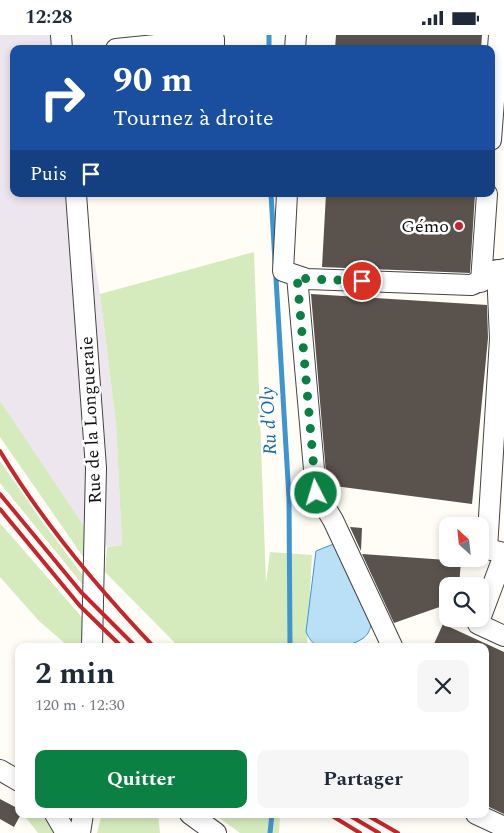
<!DOCTYPE html>
<html lang="fr">
<meta charset="utf-8">
<style>
:root{--surface:#fff;--page:#f6f6f7;--text:#1f2937;--muted:#747a83;--accent:#0b8043}
body{margin:0;font-family:Spectral,serif;background:var(--page);color:var(--text);height:100vh;display:flex;flex-direction:column;font-size:19px;white-space:nowrap}
*{box-sizing:border-box;margin:0}
p{font-size:16px;color:var(--muted)}
.icon{flex:none;width:28px;height:28px;fill:none;stroke:currentColor;stroke-width:2;stroke-linecap:round;stroke-linejoin:round}
.map{position:relative;flex:1;overflow:hidden}
.drawer{position:absolute;left:15px;top:608px;width:474px;height:175px;display:flex;flex-direction:column;background:var(--surface);border-radius:10px;box-shadow:0 2px 8px #0003}
.drawer>*{flex:none}
.hud{position:absolute;left:10px;top:10px;width:485px;height:152px;border-radius:10px;box-shadow:0 2px 8px #0003;background:#1a4fa0;color:#fff;overflow:hidden}
.needle{width:32px;rotate:333deg}
.fabs{position:absolute;left:439px;top:482px;display:grid;gap:10px}
.fabs a{display:grid;place-items:center;width:50px;height:50px;border-radius:10px;background:var(--surface);box-shadow:0 2px 8px #0003;font-size:25px}
.pin{position:absolute;display:grid;place-items:center;width:42px;height:42px;color:#fff;margin:-21px;border:2px solid #fff;border-radius:50%;box-shadow:0 1px 5px #0007}
.me{position:absolute;width:55px;margin:-28px;rotate:355deg;stroke-linejoin:round;filter:drop-shadow(0 0 4px #0008)}
.turn{display:flex;align-items:center;gap:18px;height:105px;padding:0 20px;font-size:22px}
.turn .icon{width:65px;height:65px;stroke-width:2.5}
.turn b{display:block;font-size:35px;line-height:42px}
.then{display:flex;align-items:center;height:48px;padding:0 20px;background:#0003;gap:10px;font-size:19px}
.round{display:grid;place-items:center;flex:none;width:52px;height:52px;border-radius:10px;background:var(--page)}
.overview{display:flex;align-items:center;justify-content:space-between;height:85px;padding:0 20px}
h1{font-size:30px;font-weight:700;line-height:38px}
.button{display:flex;gap:10px;margin-top:auto;padding:10px 20px}
.button a{flex:1;height:58px;border-radius:10px;background:var(--accent);color:#fff;font-size:20px;font-weight:700;line-height:58px;text-align:center}
.button a+a{background:var(--page);color:var(--text)}
.status{display:flex;justify-content:space-between;align-items:center;height:35px;padding:0 25px;background:var(--surface);direction:ltr}
.status svg{height:14px;fill:currentColor}
.map>svg:first-child{display:block}
.industrial{fill:#eee6ef}
.green{fill:#d5ebbd}
.water{fill:#b9e0f7;stroke:#3f96cf}
.lines{fill:none;stroke-linecap:round;stroke-linejoin:round}
.stream{stroke:#3f96cf;stroke-width:5}
.building{fill:#5a524d}
.minor-casing{stroke:#444;stroke-width:22}
.minor{stroke:#fff;stroke-width:20}
.rail{stroke:#c4262e;stroke-width:4}
.route{stroke:#0b8043;stroke-width:9;stroke-dasharray:0 16.2}
.poi-dot{fill:#c4262e;stroke:#fff;stroke-width:2}
.labels{text-anchor:middle;dominant-baseline:central;stroke-width:5;stroke-linejoin:round;paint-order:stroke}
.poi-label{font-size:18px;fill:#111;stroke:#fff;text-anchor:end}
.street-label{font-size:18px;fill:#111;stroke:#fff}
.water-label{font-size:19px;font-style:italic;fill:#1768a6;stroke:#fff}
</style>
<div class="status"><b>12:28</b><svg viewBox="0 0 49 12"><path d="M0 12V9h3v3zM5 12V6h3v6zM10 12V3h3v9zM15 12V0h3v12zM26 1h20v11H26zM47 4h2v5h-2z"/></svg></div>
<div class="map">
<svg width="504" height="798" viewBox="0 0 504 798">
<rect width="100%" height="100%" fill="#fffdf5"/>
<!-- industrial -->
<path class="industrial" d="M0,0H57L59,14H14V159H83L100,259L116,389L122,510L84,514L0,384Z"/>
<!-- green -->
<path class="green" d="M254,217L266,548L270,517L312,520L307,611H178L105,537L107,512L122,510L116,389L100,259Z
M0,366L85,493L86,526L0,402Z
M0,426L41,485L84,542L87,555L0,448Z
M0,488L86,587L81,611H68L39,586L0,542Z
M23,779H44L57,798H38Z
M102,779H158L160,798H97Z
M214,779H280L279,798H240Z"/>
<!-- water -->
<path class="water" d="M336,508L372,586C371,590 370,595 368,598C361,610 332,615 319,611C312,609 309,603 306,597L316,516Z"/>
<g class="lines">
<!-- stream -->
<path class="stream" d="M269,0V14
M271,159L289,463L290,611
M270,798L272,779"/>
</g>
<!-- building -->
<path class="building" d="M336,0H482L481,14H335Z
M326,159H475L470,238L322,232Z
M311,259L487,270L488,303L472,469L327,450Z
M350,492L362,493L361,516Z
M362,519L461,526L459,551H448V569L394,588Z
M443,589L504,617V779L485,770V611H433Z
M0,764L17,773L19,779H21L14,792L0,784Z"/>
<g class="lines">
<!-- minor casing -->
<g class="minor-casing">
<path id="minor" d="M61,0L62,14
M116,14L214,4V14
M295,14L296,0
M491,105L499,0
M76,159L96,433L92,611
M287,159L283,236L307,244L471,250C483,246 492,236 504,234
M497,235L500,304L487,514L504,518
M297,241L316,457L333,485L392,611
M481,247L487,159
M480,584L504,520
M480,584L478,589L504,601
M0,735L19,746
M55,779L66,798
M190,779L216,798
M476,779L504,792
M80,798L83,779"/>
</g>
<!-- minor -->
<use href="#minor" class="minor"/>
<!-- rail -->
<path class="rail" d="M0,416C43,488 96,551 153,611
M0,459L81,557L135,611
M0,474L80,571L121,611
M329,779L360,798
M347,779L379,798
M365,779L398,798"/>
</g>
<g class="lines">
<!-- route -->
<path class="route" d="M316,458L297,241L307,244L362,246"/>
</g>
<!-- markers -->
<circle class="poi-dot" cx="459" cy="191" r="5"/>
<g class="labels">
<!-- poi labels -->
<g class="poi-label">
<text x="449" y="191">Gémo</text>
</g>
<!-- street labels -->
<g class="street-label">
<text transform="translate(91 385) rotate(-93)">Rue de la Longueraie</text>
</g>
<!-- water labels -->
<g class="water-label">
<text transform="translate(269 386) rotate(-93)">Ru d'Oly</text>
</g>
</g>
</svg>
<div class="fabs">
<a><svg class="needle" viewBox="-14 -14 28 28"><path d="M0-13l5 13h-10z" fill="#e53935"/><path d="M0 13l5-13h-10z" fill="#747a83"/></svg></a>
<a><svg class="icon" aria-label="search" viewBox="0 0 24 24"><circle cx="10" cy="10" r="6"/><path d="M15 15l6 6"/></svg></a>
</div>
<div class="pin" style="left:362px;top:246px;background:#d93025"><svg class="icon" aria-label="arrive" viewBox="0 0 24 24"><path d="M6 21V4h12l-3 4 3 4H6"/></svg></div>
<svg class="me" style="left:316px;top:458px" viewBox="-20 -20 40 40"><circle r="17" fill="#0b8043" stroke="#fff" stroke-width="3"/><path d="M0-11L8 9 0 5-8 9z" fill="#fff"/></svg>
<div class="hud">
<div class="turn"><svg class="icon" aria-label="right" viewBox="0 0 24 24"><path d="M7 20v-9h11M14 6l5 5-5 5"/></svg><div><b>90 m</b>Tournez à droite</div></div>
<div class="then">Puis<svg class="icon" aria-label="arrive" viewBox="0 0 24 24"><path d="M6 21V4h12l-3 4 3 4H6"/></svg></div>
</div>
<section class="drawer">
<div class="overview"><div><h1>2 min</h1><p>120 m · 12:30</p></div><a class="round"><svg class="icon" aria-label="close" viewBox="0 0 24 24"><path d="M6 6l12 12M18 6L6 18"/></svg></a></div>
<div class="button"><a>Quitter</a><a>Partager</a></div>
</section>
</div>
